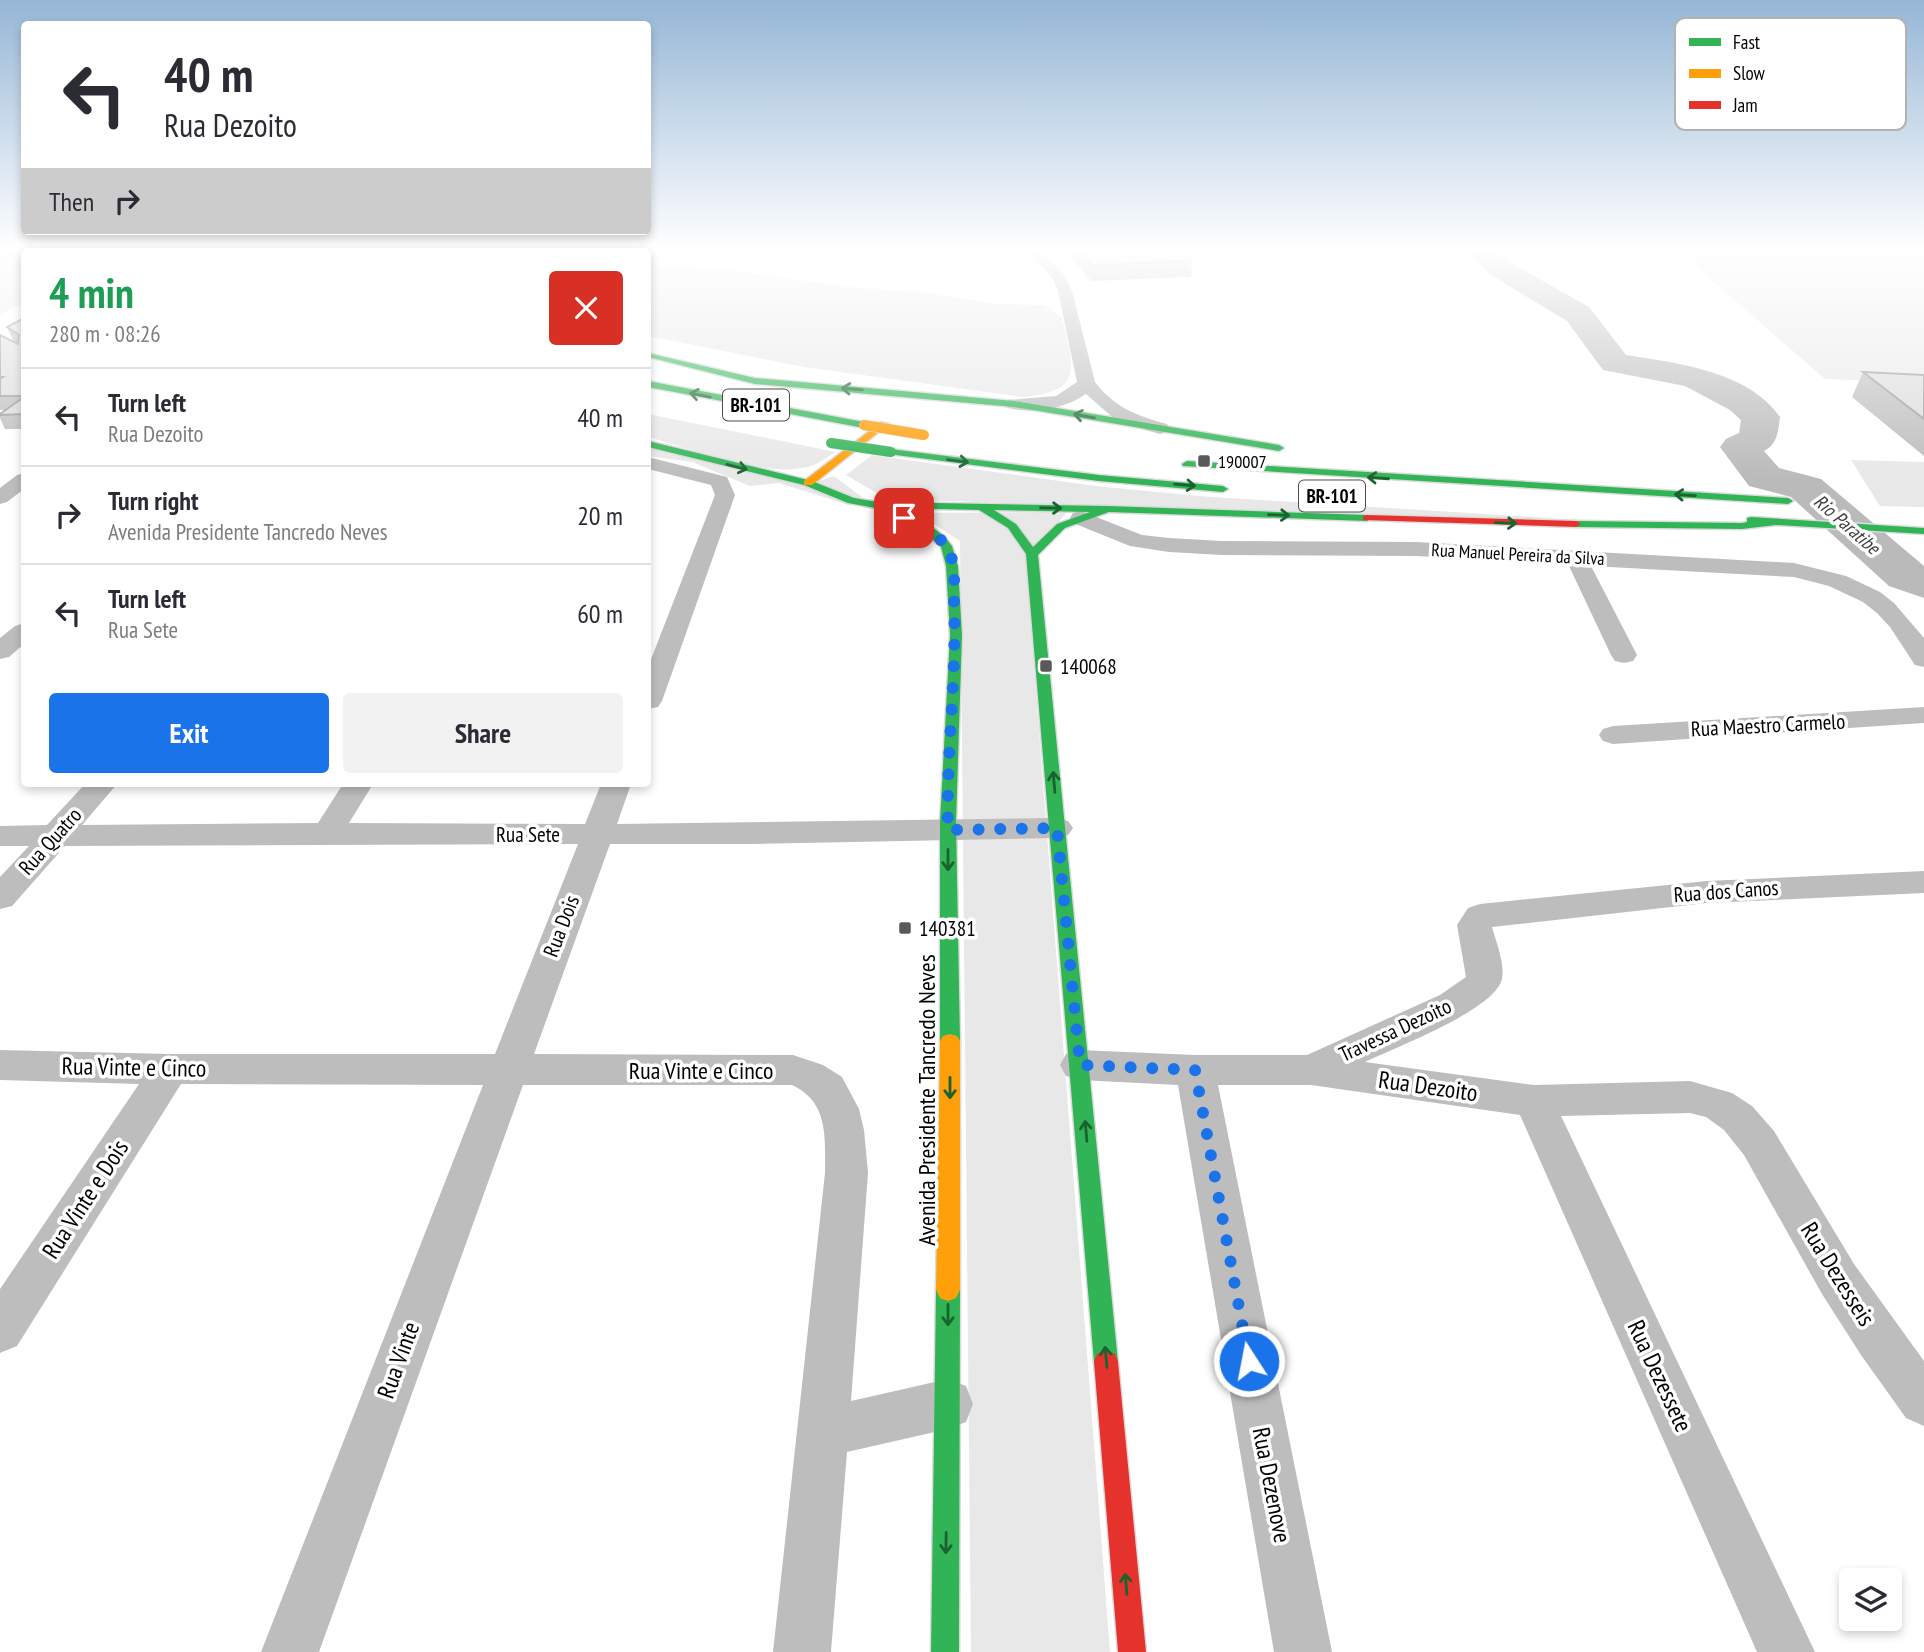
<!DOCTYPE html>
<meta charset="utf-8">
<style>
:root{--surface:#fff;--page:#f2f2f3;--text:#2b2b33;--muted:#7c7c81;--line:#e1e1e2;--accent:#1a73e8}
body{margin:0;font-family:"PT Sans Narrow",sans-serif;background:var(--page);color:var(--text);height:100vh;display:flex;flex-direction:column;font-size:26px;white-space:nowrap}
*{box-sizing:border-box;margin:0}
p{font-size:23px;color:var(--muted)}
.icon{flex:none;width:38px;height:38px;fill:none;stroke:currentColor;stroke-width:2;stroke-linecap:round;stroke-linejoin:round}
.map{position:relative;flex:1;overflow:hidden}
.panel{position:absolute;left:21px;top:248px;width:630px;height:539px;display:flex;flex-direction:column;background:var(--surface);border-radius:7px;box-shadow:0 4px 10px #0003}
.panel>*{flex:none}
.banner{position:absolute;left:21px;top:21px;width:630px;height:214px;border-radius:7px;box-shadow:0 4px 10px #0003;background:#fff;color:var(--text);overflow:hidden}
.controls{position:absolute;left:1839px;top:1568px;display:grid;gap:14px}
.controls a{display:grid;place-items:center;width:63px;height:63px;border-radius:7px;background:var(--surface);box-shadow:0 4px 10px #0003;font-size:35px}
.pin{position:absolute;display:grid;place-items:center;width:60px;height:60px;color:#fff;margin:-30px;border-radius:14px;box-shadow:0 4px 10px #0006}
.me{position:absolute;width:77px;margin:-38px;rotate:349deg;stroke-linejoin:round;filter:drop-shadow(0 0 5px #0008)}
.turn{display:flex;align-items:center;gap:24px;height:147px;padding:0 28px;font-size:32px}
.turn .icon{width:91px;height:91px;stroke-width:2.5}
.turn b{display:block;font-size:49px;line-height:60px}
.then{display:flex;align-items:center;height:66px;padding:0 28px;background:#0003;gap:14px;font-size:26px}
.round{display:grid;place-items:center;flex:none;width:74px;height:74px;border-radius:7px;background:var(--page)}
.headline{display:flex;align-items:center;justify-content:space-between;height:119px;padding:0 28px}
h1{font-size:42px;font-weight:700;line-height:52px;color:#1e9e55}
.action{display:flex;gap:14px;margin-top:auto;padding:14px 28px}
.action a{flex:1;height:80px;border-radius:7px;background:var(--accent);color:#fff;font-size:28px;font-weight:700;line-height:80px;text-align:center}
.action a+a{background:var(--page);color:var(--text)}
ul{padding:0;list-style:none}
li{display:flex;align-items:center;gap:21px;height:98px;padding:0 28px;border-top:2px solid var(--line)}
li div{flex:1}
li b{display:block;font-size:26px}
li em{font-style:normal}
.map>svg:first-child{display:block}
.green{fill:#e8e8e8}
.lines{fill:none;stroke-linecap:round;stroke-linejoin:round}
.river{fill:#bababa;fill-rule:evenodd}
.fast-casing{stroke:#dbdbdb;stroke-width:3}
.slow-casing{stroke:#dbdbdb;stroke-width:3}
.jam-casing{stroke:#dbdbdb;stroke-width:3}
.lane{fill:#bdbdbd;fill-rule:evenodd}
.street{fill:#bdbdbd;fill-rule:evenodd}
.fast{fill:#30b455;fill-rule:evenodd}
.slow{fill:#ff9f0a;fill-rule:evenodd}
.jam{fill:#e5322d;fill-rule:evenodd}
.fast-bridge-casing{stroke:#dbdbdb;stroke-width:11;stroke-linecap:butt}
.slow-bridge-casing{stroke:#dbdbdb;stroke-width:11;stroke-linecap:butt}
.fast-bridge{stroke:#30b455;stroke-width:10}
.slow-bridge{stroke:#ff9f0a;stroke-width:10}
.wall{fill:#bcbcbc}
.building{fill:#dbdbdb;stroke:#999;stroke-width:2}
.oneway{stroke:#1a632f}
.route{stroke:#1a73e8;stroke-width:12;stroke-dasharray:0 21.6}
.poi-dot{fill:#595959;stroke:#fff;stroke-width:2.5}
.labels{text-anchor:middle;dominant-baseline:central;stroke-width:7;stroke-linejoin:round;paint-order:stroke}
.far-poi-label{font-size:18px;fill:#000;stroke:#fff;text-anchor:start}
.far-street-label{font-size:18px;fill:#000;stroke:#fff}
.shield{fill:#fff;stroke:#4c4c4c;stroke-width:2}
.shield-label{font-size:19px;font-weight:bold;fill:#000}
.far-water-label{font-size:19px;font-style:italic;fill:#3d3d3d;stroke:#fff}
.poi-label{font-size:21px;fill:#000;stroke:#fff;text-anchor:start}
.street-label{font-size:21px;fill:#000;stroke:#fff}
.near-street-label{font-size:24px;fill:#000;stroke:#fff}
.key{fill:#fff;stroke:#b2b2b2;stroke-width:2}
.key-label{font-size:19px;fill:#000}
</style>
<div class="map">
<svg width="1924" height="1652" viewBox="0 0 1924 1652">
<rect width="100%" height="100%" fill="#fff"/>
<!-- green -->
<path class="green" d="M0,248H196L205,252H24V303L0,314Z
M379,248H551L565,252H387Z
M1675,248H1924V383L1825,379Z
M648,265L728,270L860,288L933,293L994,304L1045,305L1062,318C1073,366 1086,391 1024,397L804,367L648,336Z
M648,414L836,452C827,457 817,465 807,467C766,478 689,448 648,437Z
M648,446L819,481L834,476L862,497L849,505L779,483L750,486L692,462L648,456Z
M872,455L1096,486L1198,496L1613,522L887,499L846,475Z
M1851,460L1924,462V507L1880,506Z
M1067,512L1026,562L1110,1652H971L960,541L917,513Z"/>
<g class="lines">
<!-- river -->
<path class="river" d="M1463,248H1492L1511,263L1589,307L1626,355C1677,363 1748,371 1780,417C1778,431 1778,444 1764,451L1779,468L1821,479L1924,566V598L1889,586L1791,497L1749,486L1720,447L1726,439L1739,433L1741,420L1730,410L1685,386L1603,370L1567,321L1491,275Z"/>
<!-- fast casing -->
<g class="fast-casing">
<path id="fast" d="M219,248H227L233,252H225Z
M288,248H297L307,252H297Z
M648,353L755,378L1014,401L1279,445L1284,448L1279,451L1014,407L755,384L648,357Z
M648,381L864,422L869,425L864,428L648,387Z
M648,441L812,481L854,498L878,502L1108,506L1367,515L1372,518L1367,521L1109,512L1065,528L1038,555L1118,1362L1115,1370L1106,1374L1097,1370L1094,1362L1026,554L1008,528L979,510L894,508L928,524L944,536L952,546L958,566L962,635L956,822L960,1041L957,1046L950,1048L943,1046L940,1041V822L950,635L946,566L941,547L920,529L875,508L848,503L804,485L648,447ZM994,510L1090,512L1057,524L1033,547L1016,524Z
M891,449L1099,475L1223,486L1228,489L1223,492L1099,481L888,454L886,452Z
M1187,461L1788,498L1793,501L1788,504L1183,466L1182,464Z
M1751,517L1924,528V534L1776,525L1742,529L1576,527L1571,524L1576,521L1742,523L1747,522V518Z
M948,1279L956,1282L960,1290L959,1652H931L936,1290L940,1282Z"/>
</g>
<!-- slow casing -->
<g class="slow-casing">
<path id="slow" d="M881,422L889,424L812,485H804V481Z
M950,1034L957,1036L960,1041V1290L956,1298L948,1301L940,1298L936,1290L940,1041L943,1036Z"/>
</g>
<!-- jam casing -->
<g class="jam-casing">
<path id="jam" d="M1367,515L1576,521L1581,524L1576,527L1363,520V516Z
M1106,1350L1115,1354L1118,1362L1146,1652H1118L1094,1362L1097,1354Z"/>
</g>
<!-- lane -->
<path class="lane" d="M340,248H347L351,252H344Z"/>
<!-- street -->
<path class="street" d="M1025,248H1038L1064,275L1072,291L1095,382C1114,407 1137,416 1167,424L1169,428L1167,432L1160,434L1118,422L1086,394C1065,409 1032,414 1008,408L1005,404L1008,400L1056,396L1077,382L1058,291L1053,279Z
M648,457L727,477L735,495L662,701L658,707L648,709V667L715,495L711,485L648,469Z
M24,473V489L7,502L0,504V488L17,475Z
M1081,511L1142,535L1169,538L1222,541L1416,542L1794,563L1846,576L1880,592L1894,603L1924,638V667L1915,665L1890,627L1877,613L1863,602L1829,586L1794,577L1591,566L1637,655L1633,661L1624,663L1615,661L1611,655L1568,564L1416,556L1222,555L1169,552L1130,546L1073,523L1070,518L1073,513Z
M24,623V644L9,657L0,659V638L15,626Z
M1924,707V723L1613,744L1603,741L1599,735L1603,729L1613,726Z
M85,784H117L82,825L318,823L343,784H373L349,823L585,824L601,784H631L617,824L1057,818L1068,821L1073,828L1068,835L1057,838L755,844H610L534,1054L793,1055L823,1065L842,1077L859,1109L864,1130L868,1173L851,1401L948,1379L966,1386L973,1404L966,1422L948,1429L847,1452L831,1652H773L825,1173C825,1138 829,1102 792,1085H523L319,1652H261L483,1085L181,1084L17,1346L0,1353V1289L139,1084L0,1080V1050L170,1054H495L578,844L65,846L12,906L0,909V877L29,846H0V826L47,825Z
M1924,871V893L1707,903L1492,927C1496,942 1505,963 1502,979C1495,1010 1394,1048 1365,1062L1534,1085L1690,1081L1732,1093L1752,1106L1774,1131L1854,1264L1924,1361V1426L1906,1418L1861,1355L1822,1294L1744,1155L1724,1130L1706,1117L1690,1113L1561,1116L1815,1652H1757L1520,1115L1311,1085H1218L1332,1652H1274L1178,1085L1080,1080L1066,1076L1060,1065L1066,1054L1080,1050L1195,1055H1307L1440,995L1466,977L1457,925L1468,908L1480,904L1707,881Z"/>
<!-- fast -->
<use href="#fast" class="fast"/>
<!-- slow -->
<use href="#slow" class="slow"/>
<!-- jam -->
<use href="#jam" class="jam"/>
<!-- fast-bridge casing -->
<g class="fast-bridge-casing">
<path id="fast-bridge" d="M831,443L891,452"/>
</g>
<!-- slow-bridge casing -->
<g class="slow-bridge-casing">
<path id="slow-bridge" d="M864,425L924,435"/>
</g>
<!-- fast-bridge -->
<use href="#fast-bridge" class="fast-bridge"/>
<!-- slow-bridge -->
<use href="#slow-bridge" class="slow-bridge"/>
</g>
<!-- wall -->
<path class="wall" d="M1062,248H1177L1192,261L1191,277L1091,281Z
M24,318V429H5L0,418V414L6,410H0V335L18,344V343L13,340L7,327Z
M1863,372L1924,375V456L1852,397Z"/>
<!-- building -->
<path class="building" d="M1076,248H1177L1192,261L1092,265Z
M24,318V396H0V379L3,377H0V335L18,344L19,335L7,327Z
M1863,372L1924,375V419Z
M24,397V414L0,415V414Z"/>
<!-- one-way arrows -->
<defs><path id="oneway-shaft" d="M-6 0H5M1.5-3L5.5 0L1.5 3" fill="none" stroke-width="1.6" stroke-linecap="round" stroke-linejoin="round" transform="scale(1.75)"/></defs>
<g class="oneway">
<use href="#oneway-shaft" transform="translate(852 389) rotate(-175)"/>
<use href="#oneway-shaft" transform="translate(700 395) rotate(-169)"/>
<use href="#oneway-shaft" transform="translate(1084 416) rotate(-170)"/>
<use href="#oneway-shaft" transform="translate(958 461) rotate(7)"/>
<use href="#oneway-shaft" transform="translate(737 467) rotate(14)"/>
<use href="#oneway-shaft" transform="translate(1378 478) rotate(-176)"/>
<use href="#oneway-shaft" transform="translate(1185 485) rotate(5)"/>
<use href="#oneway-shaft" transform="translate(1685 495) rotate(-177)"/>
<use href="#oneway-shaft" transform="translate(1051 508) rotate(1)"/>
<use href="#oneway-shaft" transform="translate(1279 515) rotate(2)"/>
<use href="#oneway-shaft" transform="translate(1506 523) rotate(2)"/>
<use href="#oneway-shaft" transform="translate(1054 782) rotate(-95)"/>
<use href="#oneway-shaft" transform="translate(948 860) rotate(90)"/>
<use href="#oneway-shaft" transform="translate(950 1088) rotate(90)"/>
<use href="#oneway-shaft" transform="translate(1086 1131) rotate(-95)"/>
<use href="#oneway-shaft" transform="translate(948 1315) rotate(90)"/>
<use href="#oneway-shaft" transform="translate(1106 1357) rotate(-95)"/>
<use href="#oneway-shaft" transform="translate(946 1543) rotate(91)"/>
<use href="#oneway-shaft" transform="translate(1126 1584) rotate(-95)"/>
</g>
<!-- sky -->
<linearGradient id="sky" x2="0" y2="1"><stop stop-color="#95b6d6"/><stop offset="0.52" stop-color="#fff"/><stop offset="1" stop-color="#fff" stop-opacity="0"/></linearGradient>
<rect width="1924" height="479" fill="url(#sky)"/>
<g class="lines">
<!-- route -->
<path class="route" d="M904,518C919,525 937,532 947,548C956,561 954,584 954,600C957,677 946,753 948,830L1057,828L1080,1065L1195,1070L1249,1361"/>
</g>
<!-- markers -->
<g class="poi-dot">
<rect x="1197" y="454" width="14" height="14" rx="3.5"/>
<rect x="1039" y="659" width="14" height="14" rx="3.5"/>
<rect x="898" y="921" width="14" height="14" rx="3.5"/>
</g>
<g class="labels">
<!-- far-poi labels -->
<g class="far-poi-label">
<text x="1218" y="461">190007</text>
</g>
<!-- far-street labels -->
<g class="far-street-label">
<text transform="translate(1518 554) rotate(3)">Rua Manuel Pereira da Silva</text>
</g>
<!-- shield labels -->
<g class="shield">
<rect x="723" y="389.5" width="66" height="31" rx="5"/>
<rect x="1299" y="480.5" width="66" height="31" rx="5"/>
</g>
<g class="shield-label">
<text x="756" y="405">BR-101</text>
<text x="1332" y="496">BR-101</text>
</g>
<!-- far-water labels -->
<g class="far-water-label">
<text transform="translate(1847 524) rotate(41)">Rio Paratibe</text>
</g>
<!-- poi labels -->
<g class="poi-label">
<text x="1060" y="666">140068</text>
<text x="919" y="928">140381</text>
</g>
<!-- street labels -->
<g class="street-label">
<text transform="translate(1768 725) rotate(-3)">Rua Maestro Carmelo</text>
<text x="528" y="834">Rua Sete</text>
<text transform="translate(50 841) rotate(-48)">Rua Quatro</text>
<text transform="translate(1726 891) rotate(-4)">Rua dos Canos</text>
<text transform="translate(561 926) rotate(-69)">Rua Dois</text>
<text transform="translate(1395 1030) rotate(-25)">Travessa Dezoito</text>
</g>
<!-- near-street labels -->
<g class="near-street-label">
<text transform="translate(134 1067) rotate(1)">Rua Vinte e Cinco</text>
<text x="701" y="1070">Rua Vinte e Cinco</text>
<text transform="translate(1428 1086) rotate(8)">Rua Dezoito</text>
<text transform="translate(926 1100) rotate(-90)">Avenida Presidente Tancredo Neves</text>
<text transform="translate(85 1199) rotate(-57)">Rua Vinte e Dois</text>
<text transform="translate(1838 1274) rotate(58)">Rua Dezesseis</text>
<text transform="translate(398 1360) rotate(-70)">Rua Vinte</text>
<text transform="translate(1660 1376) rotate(65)">Rua Dezessete</text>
<text transform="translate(1272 1485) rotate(79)">Rua Dezenove</text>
</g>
</g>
<!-- legend -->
<rect x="1675" y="18" width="231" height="112" rx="10" class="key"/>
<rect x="1689" y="38" width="32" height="8" fill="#30b455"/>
<rect x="1689" y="69" width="32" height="9" fill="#ff9f0a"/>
<rect x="1689" y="101" width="32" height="8" fill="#e5322d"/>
<g class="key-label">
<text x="1733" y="49">Fast</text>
<text x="1733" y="80">Slow</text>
<text x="1733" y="112">Jam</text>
</g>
</svg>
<div class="controls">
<a><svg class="icon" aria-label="layers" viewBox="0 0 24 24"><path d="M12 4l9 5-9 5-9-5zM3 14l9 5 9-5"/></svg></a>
</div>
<div class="pin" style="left:904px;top:518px;background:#d93025"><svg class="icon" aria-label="arrive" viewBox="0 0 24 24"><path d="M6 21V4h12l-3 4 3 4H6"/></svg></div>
<svg class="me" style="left:1249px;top:1361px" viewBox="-20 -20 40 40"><circle r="17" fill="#1a73e8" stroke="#fff" stroke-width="3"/><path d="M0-11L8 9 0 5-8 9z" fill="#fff"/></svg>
<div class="banner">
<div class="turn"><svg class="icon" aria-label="left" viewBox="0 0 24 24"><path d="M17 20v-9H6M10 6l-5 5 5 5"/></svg><div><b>40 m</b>Rua Dezoito</div></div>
<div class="then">Then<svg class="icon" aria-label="right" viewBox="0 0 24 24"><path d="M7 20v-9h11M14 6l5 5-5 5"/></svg></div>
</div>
<section class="panel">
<div class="headline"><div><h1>4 min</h1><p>280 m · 08:26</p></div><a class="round" style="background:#d93025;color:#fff"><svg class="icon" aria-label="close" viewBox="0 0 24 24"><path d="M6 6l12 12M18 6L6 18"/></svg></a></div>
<ul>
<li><svg class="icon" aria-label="left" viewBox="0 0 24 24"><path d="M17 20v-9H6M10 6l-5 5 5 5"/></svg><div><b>Turn left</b><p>Rua Dezoito</p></div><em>40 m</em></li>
<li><svg class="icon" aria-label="right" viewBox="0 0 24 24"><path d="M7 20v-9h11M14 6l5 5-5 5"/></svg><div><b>Turn right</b><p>Avenida Presidente Tancredo Neves</p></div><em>20 m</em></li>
<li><svg class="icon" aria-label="left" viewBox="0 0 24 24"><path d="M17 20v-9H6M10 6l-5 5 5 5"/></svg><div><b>Turn left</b><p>Rua Sete</p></div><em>60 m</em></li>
</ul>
<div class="action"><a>Exit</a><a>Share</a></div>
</section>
</div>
